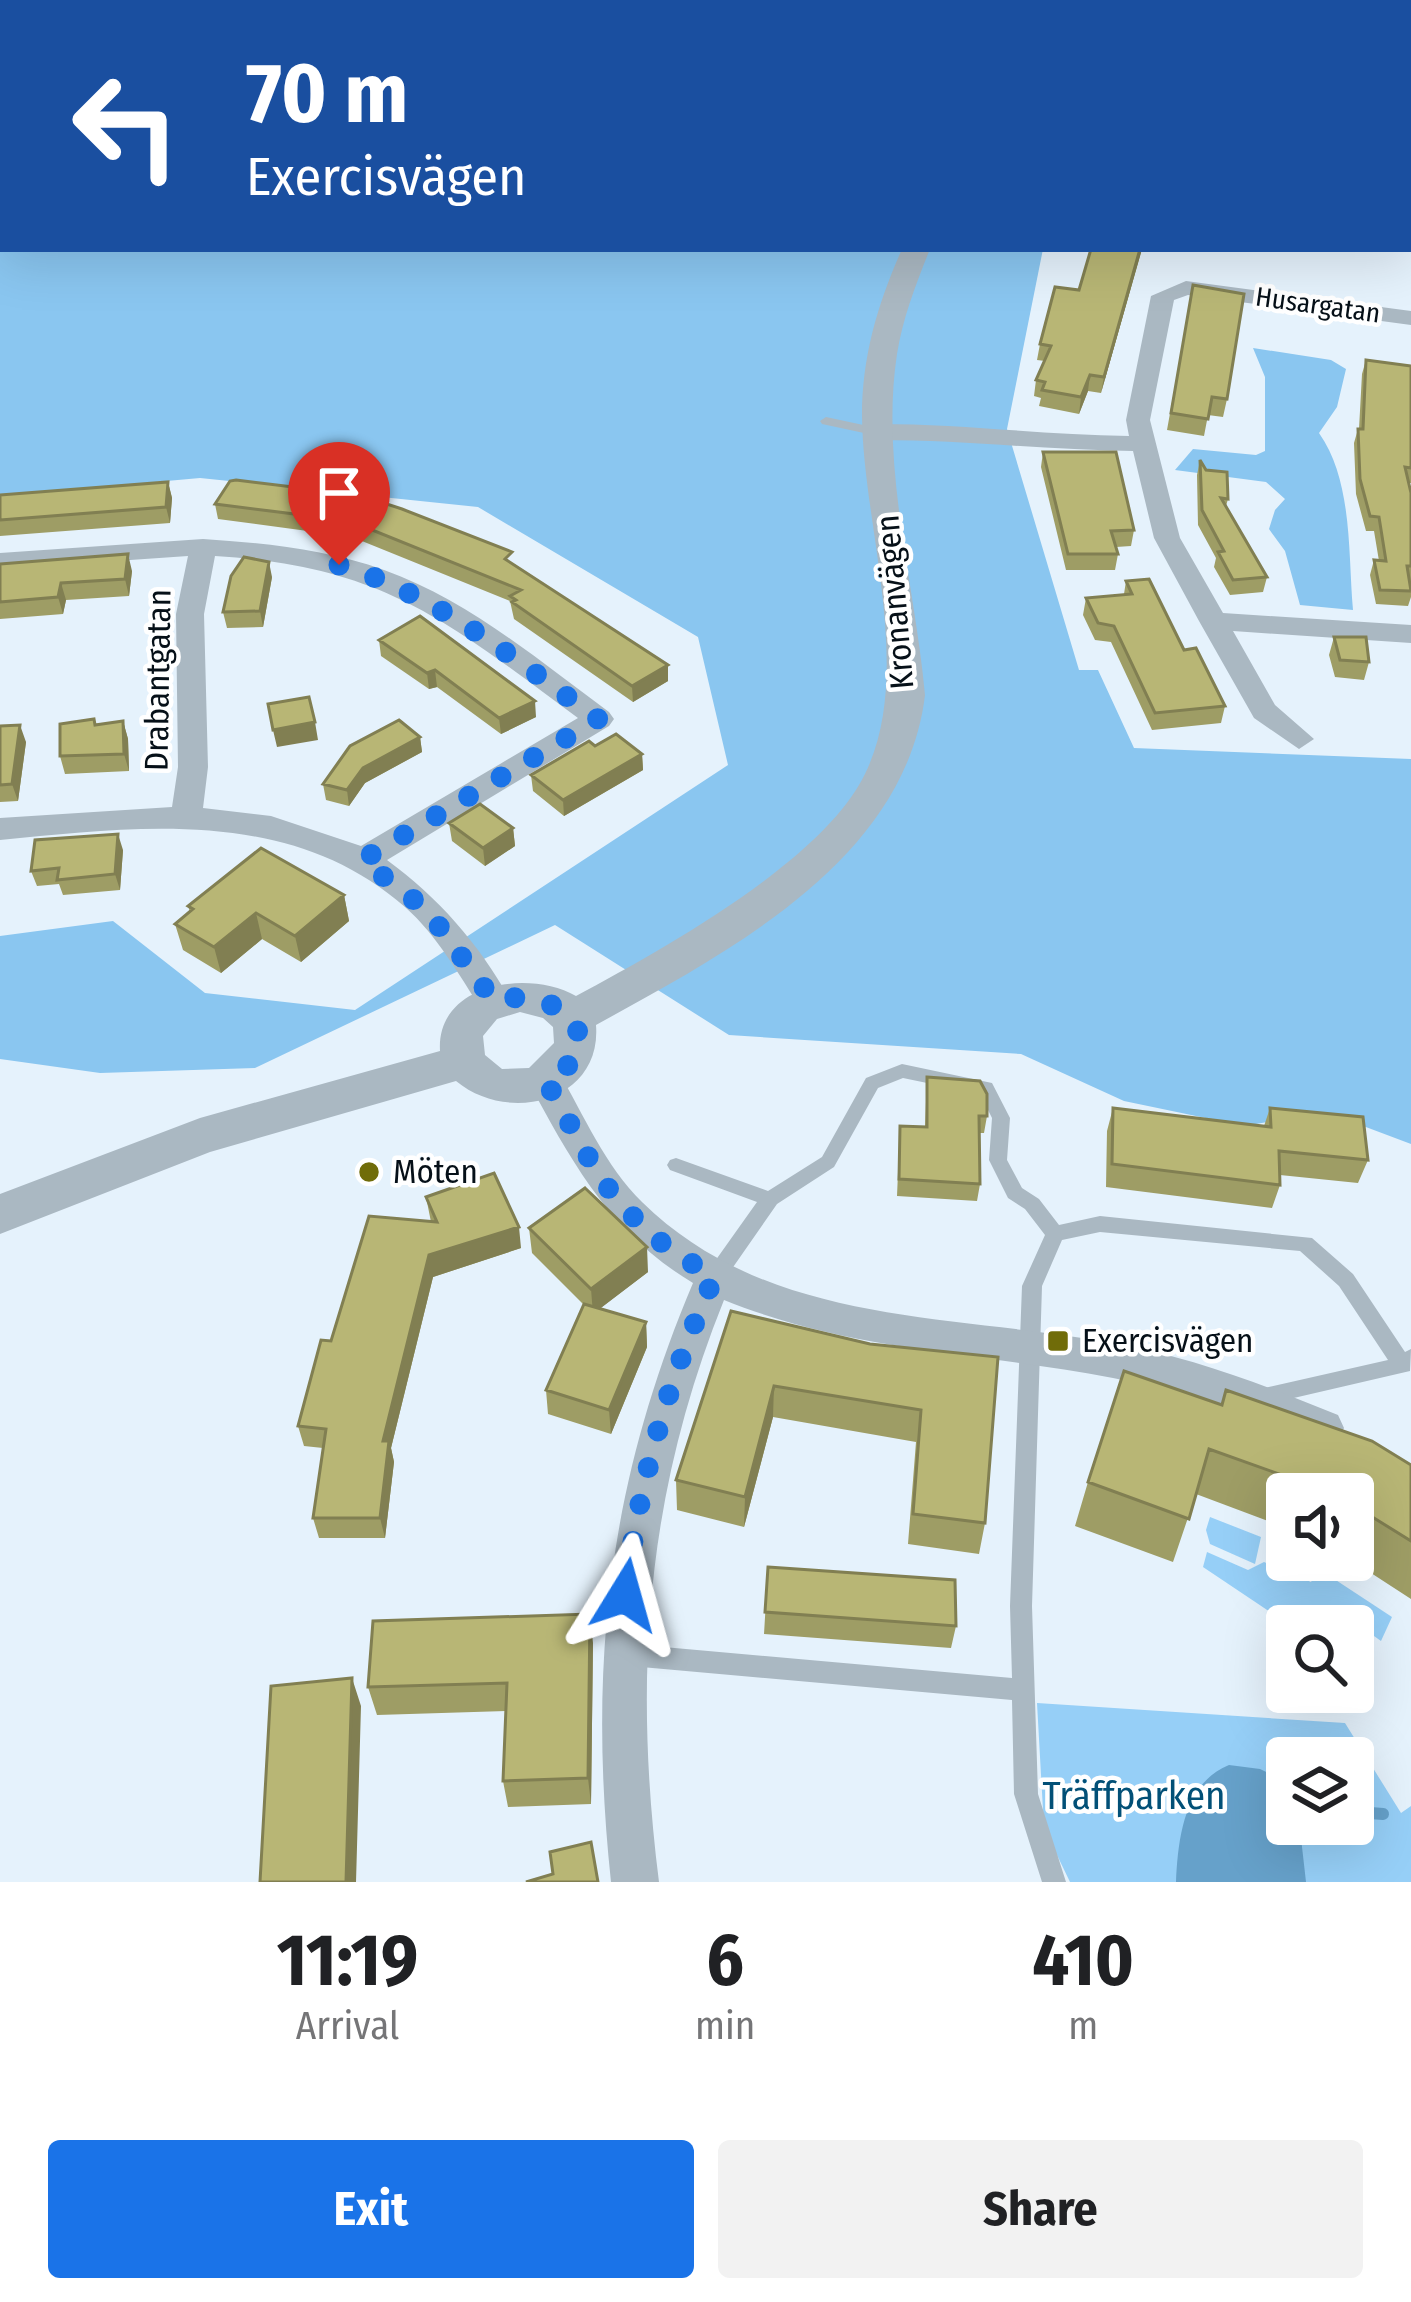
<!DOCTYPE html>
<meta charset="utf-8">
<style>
:root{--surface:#fff;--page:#f2f2f2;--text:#202124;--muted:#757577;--accent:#1a73e8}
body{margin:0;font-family:"Fira Sans Condensed",sans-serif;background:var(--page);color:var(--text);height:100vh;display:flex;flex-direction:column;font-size:45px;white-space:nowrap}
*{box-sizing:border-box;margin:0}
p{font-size:39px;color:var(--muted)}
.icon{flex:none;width:66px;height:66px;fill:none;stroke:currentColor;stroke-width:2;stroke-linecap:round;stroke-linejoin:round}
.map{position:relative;height:1882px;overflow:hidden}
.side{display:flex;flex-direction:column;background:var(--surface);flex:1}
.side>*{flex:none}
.banner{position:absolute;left:0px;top:0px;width:1413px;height:252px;box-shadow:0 12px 48px #0002;background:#1a4fa0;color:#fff;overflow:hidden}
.buttons{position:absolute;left:1266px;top:1473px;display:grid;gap:24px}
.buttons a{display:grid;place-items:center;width:108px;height:108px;border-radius:12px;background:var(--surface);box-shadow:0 12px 48px #0002;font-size:60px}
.pin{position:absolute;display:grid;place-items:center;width:102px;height:102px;color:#fff;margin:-123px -51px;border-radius:50% 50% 50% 0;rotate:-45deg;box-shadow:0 0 12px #0007}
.pin .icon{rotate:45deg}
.me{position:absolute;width:132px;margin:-66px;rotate:8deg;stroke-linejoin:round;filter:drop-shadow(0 0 9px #0008)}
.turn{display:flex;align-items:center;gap:42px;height:252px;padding:0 48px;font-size:54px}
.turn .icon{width:156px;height:156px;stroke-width:2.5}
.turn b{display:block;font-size:84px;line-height:102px}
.eta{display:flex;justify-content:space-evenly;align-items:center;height:204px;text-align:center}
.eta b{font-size:72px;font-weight:700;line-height:84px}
.button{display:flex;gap:24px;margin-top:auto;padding:24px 48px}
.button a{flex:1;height:138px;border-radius:12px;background:var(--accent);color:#fff;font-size:48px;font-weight:700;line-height:138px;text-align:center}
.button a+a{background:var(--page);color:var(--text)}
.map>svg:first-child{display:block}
.green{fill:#96cff7;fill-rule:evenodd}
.forest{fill:#8ac6f0}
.water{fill:#66a1ca}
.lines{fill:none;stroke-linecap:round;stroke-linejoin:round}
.stream{stroke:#66a1ca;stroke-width:12}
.service{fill:#aab8c2;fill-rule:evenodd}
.minor{fill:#aab8c2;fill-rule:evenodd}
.tertiary{fill:#aab8c2;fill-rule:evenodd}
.wall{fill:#9e9d65}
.shaded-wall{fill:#817f52}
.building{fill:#b8b675;stroke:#817f52;stroke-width:3}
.route{stroke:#1a73e8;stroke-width:21;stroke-dasharray:0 37.8}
.poi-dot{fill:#706c09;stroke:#fff;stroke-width:4.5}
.labels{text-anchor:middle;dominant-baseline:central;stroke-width:9;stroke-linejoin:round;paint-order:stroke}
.far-street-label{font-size:27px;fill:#061018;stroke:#fff}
.street-label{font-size:33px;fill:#061018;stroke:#fff}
.poi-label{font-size:33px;fill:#061018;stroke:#fff;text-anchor:start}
.near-park-label{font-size:39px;fill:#025077;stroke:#fff}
</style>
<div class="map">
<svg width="1411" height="1882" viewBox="0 0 1411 1882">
<rect width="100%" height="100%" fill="#e5f2fc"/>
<!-- green -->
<path class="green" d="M1210,1517L1261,1537L1255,1564L1210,1544L1206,1530Z
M1207,1552L1248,1570L1264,1562L1311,1582L1319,1569L1392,1617L1381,1641C1357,1625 1325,1593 1297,1617V1626H1291L1203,1567Z
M1037,1703L1345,1723L1401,1813L1411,1806V1882H1070L1044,1828ZM1287,1758H1353V1824H1287Z"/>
<!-- forest -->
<path class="forest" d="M0,0L1033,3H3V249H1043L1007,429L1079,670H1098L1134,748L1411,759V1144L1326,1112L1244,1126L1124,1101L1021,1054L729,1035L555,925L255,1068L100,1073L0,1059V936L113,921L205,993L355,1010L728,765L698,637L478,507L200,478L0,496Z
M1253,348L1331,360L1346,369L1337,407L1319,433C1353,481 1348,554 1353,610L1300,605L1285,551L1269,529L1275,510L1285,499L1266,482L1175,470L1193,449L1256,455L1265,451V377Z"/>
<!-- water -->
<path class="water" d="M1229,1765L1260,1769L1287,1782V1824H1353V1804L1357,1812L1353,1829L1337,1836L1336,1841L1301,1838L1306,1882H1176C1178,1839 1184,1783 1229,1765Z"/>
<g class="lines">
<!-- stream -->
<path class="stream" d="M1357,1812L1383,1814"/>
<!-- service -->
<path class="service" d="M826,417L882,429L884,432L878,436L822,424L820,421Z
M902,1064L992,1083L1010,1118L1007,1160L1022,1188L1039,1199L1059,1225L1100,1216L1312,1238L1353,1274L1405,1352L1411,1349L1410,1371L1263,1405L1256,1402L1253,1396L1256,1390L1388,1360L1339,1286L1300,1251L1100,1232L1062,1240L1042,1286L1032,1606L1038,1794L1066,1882H1042L1014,1794L1012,1700L630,1666L622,1663L619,1655L622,1647L630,1644L1012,1678L1010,1606L1022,1286L1045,1235L1025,1209L1008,1198L989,1160L992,1118L980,1094L903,1078L878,1088L834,1167L777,1204L722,1283L715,1285L708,1283L705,1277L708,1271L757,1202L670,1170L667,1165L670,1160L676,1158L768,1191L822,1157L866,1078Z"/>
<!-- minor -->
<path class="minor" d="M1186,281L1411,311V325L1188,295L1174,300L1150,420L1180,538L1223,613L1411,625V643L1233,631L1275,705L1314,739L1299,749L1254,718L1199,621L1154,538L1133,451C1047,450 964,440 878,440L865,432L878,424C962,424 1045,435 1129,436L1126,420L1151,296Z
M203,539C264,543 325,549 384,570C468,600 538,660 609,712L614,719L609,726L387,860C439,898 479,944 511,1001L506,1010L494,1014L482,1010C459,975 437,935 405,907C291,807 140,826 0,840V818L172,807L178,767L176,614L188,556L0,569V553ZM215,556C384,566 448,622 578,718L361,846L271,816L203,808L208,767L204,614Z
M546,1067L558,1071C584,1115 605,1166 642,1202C770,1327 949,1313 1113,1343C1191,1357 1265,1385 1338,1415L1344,1428L1338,1441L1324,1446C1254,1420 1187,1392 1113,1378C979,1352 853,1352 724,1300C646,1494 633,1676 659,1882H611C588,1666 608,1484 693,1283C611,1234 572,1163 528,1081L534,1071Z"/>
<!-- tertiary -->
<path class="tertiary" d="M1411,5V20H1410V5Z
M902,249H930C916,284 903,317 897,354C880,466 915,584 925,695C905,861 728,952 596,1025C602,1101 509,1125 456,1081L210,1152L0,1234V1194L200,1118L440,1051C436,983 528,969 576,996C660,951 810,868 859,785C919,683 863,530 862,416C862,356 878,303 902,249ZM520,1012L543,1018L553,1027L554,1043L529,1068L502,1069L485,1055L483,1036L497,1019Z"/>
</g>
<!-- wall -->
<path class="wall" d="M1142,249L1101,393L1088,391L1079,414L1039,406L1041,398L1034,396L1036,380L1045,361L1037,360L1040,344L1079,290Z
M1193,285L1227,399L1223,417L1208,415L1204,436L1167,430Z
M1366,360L1411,366V483H1409L1411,493V597L1408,606L1376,604L1370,575L1374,560L1379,561L1374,531H1366L1356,494L1354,443L1358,429H1359L1362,374Z
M1043,452L1134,530L1131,546L1116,547L1118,554L1115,570H1066L1041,467Z
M1200,460L1228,499L1226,506L1267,577L1263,592L1230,595L1214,567L1216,558L1198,525L1197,475Z
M230,481L514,564L668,665V681L633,702L514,619L510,601L352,537L218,519L215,504Z
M168,482L172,498L170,523L0,536V495Z
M0,564L132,571L129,596L66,600L63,614L0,619Z
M272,577L263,627L227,628L223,612Z
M1126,581L1225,706L1221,723L1152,730L1111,642L1095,640L1083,615L1086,598L1124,594Z
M1334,637L1369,662L1364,680L1335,677L1329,655Z
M379,640L536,717L501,734L437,687L429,689L381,656Z
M94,719L96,724L123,721L128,739L129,771L65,774L60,756Z
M0,726L26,742L18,801L0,802Z
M420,737L422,752L365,783L349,806L326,800L323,784Z
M595,746L642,754L643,770L564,816L533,791L531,775Z
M449,823L513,828L515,846L485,866L452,841Z
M123,850L120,890L63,895L59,884L37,886L31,871Z
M344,895L349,921L301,962L262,939L221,973L183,950L175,924L190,912L188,906Z
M927,1077L987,1116L984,1133H980V1184L977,1201L897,1196L900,1126L925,1127Z
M1113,1108L1264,1126L1270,1108L1368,1160L1358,1183L1280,1175V1185L1272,1208L1106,1187L1107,1131Z
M426,1197L521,1248L433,1277L391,1448L394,1462L385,1538H319L313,1518L323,1448L304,1446L298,1426L331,1341L431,1222Z
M529,1228L648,1272L599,1309L646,1322L647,1347L611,1434L548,1414L546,1390L584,1305L532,1253Z
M731,1311L870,1344L998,1357L985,1523L979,1554L908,1544L916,1442L773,1417L744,1527L677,1510L676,1480Z
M1226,1390L1411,1465V1599L1351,1560H1353V1494H1287V1528L1196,1494L1173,1562L1075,1526L1088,1482L1221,1405Z
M768,1567L956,1626L951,1648L764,1634Z
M593,1643L591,1804L508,1807L503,1781L506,1711L377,1715L368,1687Z"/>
<!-- shaded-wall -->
<path class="shaded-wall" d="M1140,249H1142L1101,393L1104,377Z
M1090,375L1088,391L1079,414L1081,397Z
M168,482L172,498L170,523L166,507Z
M128,554L132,571L129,596L125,579Z
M269,562L272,577L263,627L260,611Z
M61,583L66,600L63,614L58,597Z
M668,665V681L633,702L632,686Z
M435,670L437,687L429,689L427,673Z
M535,701L536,717L501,734L499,718Z
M123,721L128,739L129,771L124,754Z
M315,722L318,740L277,747L273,730Z
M20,725L26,742L18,801L12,784Z
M420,737L422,752L365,783L349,806L347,790L363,768Z
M642,754L643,770L564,816L563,800Z
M513,828L515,846L485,866L483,848Z
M118,834L123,850L120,890L115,874Z
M344,895L349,921L301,962L295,936Z
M256,913L262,939L221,973L214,947Z
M519,1227L521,1248L433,1277L391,1448L394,1462L385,1538L380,1518L383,1441L429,1255Z
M647,1247L648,1272L593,1314L591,1289Z
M646,1322L647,1347L611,1434L609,1410Z
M774,1386L773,1417L744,1527L745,1497Z
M590,1614L593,1643L591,1804L588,1778Z
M352,1678L361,1706L356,1882H346Z"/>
<!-- building -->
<path class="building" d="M1091,249H1140L1104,377L1090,375L1081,397L1042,390L1045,382L1036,380L1051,346L1040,344L1055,287L1079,290Z
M1193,285L1244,294L1227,399L1212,397L1208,419L1171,413Z
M1366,360L1411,366V468L1405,467L1411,493V566H1407L1411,591L1380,590L1374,560L1386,561L1379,517L1370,516L1360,479L1358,429H1363Z
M1043,452H1116L1134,530L1111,531L1118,554H1068Z
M1200,460L1206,470L1227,472L1228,499L1221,498L1267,577L1233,580L1218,552L1224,551L1202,510Z
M236,480L359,495L402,509L512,552L505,559L668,665L632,686L512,602L516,600L510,596L521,590L350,521L215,504L230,481Z
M168,482L166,507L0,520V495Z
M128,554L125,579L61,583L58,597L0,602V564Z
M244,557L269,562L260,611L223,612L231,576Z
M1149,579L1184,650L1196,648L1225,706L1155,713L1114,626L1098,623L1086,598L1132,594L1126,581Z
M420,616L535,701L499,718L435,670L427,673L379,640Z
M1334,637H1366L1369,662L1340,660Z
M309,697L315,722L273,730L268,704Z
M94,719L95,725L123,721L124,754L60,756V724Z
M399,720L420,737L363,768L347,790L323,784L350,746Z
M20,725L12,784L0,785V726Z
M616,734L642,754L563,800L531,775L589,741L595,746Z
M480,804L513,828L483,848L449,823Z
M118,834L115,874L57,880L59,868L31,871L35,840Z
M261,848L344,895L295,936L256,913L214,947L175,924L193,909L188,906Z
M927,1077L980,1081L987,1094V1116H979L980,1184L899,1179L900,1126L927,1127Z
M1113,1108L1271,1127L1270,1108L1363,1117L1368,1160L1279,1151L1280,1185L1112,1164Z
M494,1173L519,1227L429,1255L383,1441H389L380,1518H313L326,1429L298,1426L321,1340L331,1341L369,1216L437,1222L426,1197Z
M585,1188L647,1247L591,1289L529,1228Z
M584,1304L646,1322L609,1410L546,1390Z
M731,1311L870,1344L998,1357L985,1523L913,1514L921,1410L774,1386L745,1497L676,1480Z
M1124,1371L1222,1405L1226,1390L1372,1441L1411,1465V1541L1353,1505V1494H1335L1209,1449L1189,1519L1088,1482Z
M768,1567L955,1580L956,1626L765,1612Z
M590,1614L588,1778L503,1781L507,1683L368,1687L373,1621Z
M352,1678L346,1882H260L271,1686Z
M591,1842L598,1882H526L553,1874L550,1852Z"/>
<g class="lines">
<!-- route -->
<path class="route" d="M339,565C438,595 515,660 598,719L362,860L427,910L494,1001C558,983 619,1043 546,1081L600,1178L628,1212L663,1244L714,1278C667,1382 639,1483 625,1595"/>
</g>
<!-- markers -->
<g class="poi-dot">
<circle cx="369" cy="1172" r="12"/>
<rect x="1046" y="1329" width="24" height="24" rx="6"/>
</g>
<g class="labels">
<!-- far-street labels -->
<g class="far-street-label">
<text transform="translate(1318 305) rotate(8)">Husargatan</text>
</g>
<!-- street labels -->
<g class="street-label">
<text transform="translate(895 602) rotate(-95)">Kronanvägen</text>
<text transform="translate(158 680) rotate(-89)">Drabantgatan</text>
</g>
<!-- poi labels -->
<g class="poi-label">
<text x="393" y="1172">Möten</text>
<text x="1082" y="1341">Exercisvägen</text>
</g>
<!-- near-park labels -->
<g class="near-park-label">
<text x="1134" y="1796">Träffparken</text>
</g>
</g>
</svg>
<div class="buttons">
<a><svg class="icon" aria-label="sound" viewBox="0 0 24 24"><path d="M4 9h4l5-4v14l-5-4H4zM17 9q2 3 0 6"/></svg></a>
<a><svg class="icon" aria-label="search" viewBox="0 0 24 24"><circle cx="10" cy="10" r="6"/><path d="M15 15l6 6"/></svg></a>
<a><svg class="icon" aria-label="layers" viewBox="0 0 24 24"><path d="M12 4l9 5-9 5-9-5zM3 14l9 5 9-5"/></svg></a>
</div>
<div class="pin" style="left:339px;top:565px;background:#d93025"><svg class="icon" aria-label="arrive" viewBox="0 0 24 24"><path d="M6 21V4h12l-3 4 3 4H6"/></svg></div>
<svg class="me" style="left:625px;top:1595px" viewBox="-20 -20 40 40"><path d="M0-17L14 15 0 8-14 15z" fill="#1a73e8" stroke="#fff" stroke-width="4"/></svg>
<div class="banner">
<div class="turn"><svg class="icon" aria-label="left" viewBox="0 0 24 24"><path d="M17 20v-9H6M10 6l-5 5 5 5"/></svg><div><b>70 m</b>Exercisvägen</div></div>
</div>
</div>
<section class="side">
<div class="eta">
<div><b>11:19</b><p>Arrival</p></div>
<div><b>6</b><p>min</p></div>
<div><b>410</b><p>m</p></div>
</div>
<div class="button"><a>Exit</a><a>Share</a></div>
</section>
